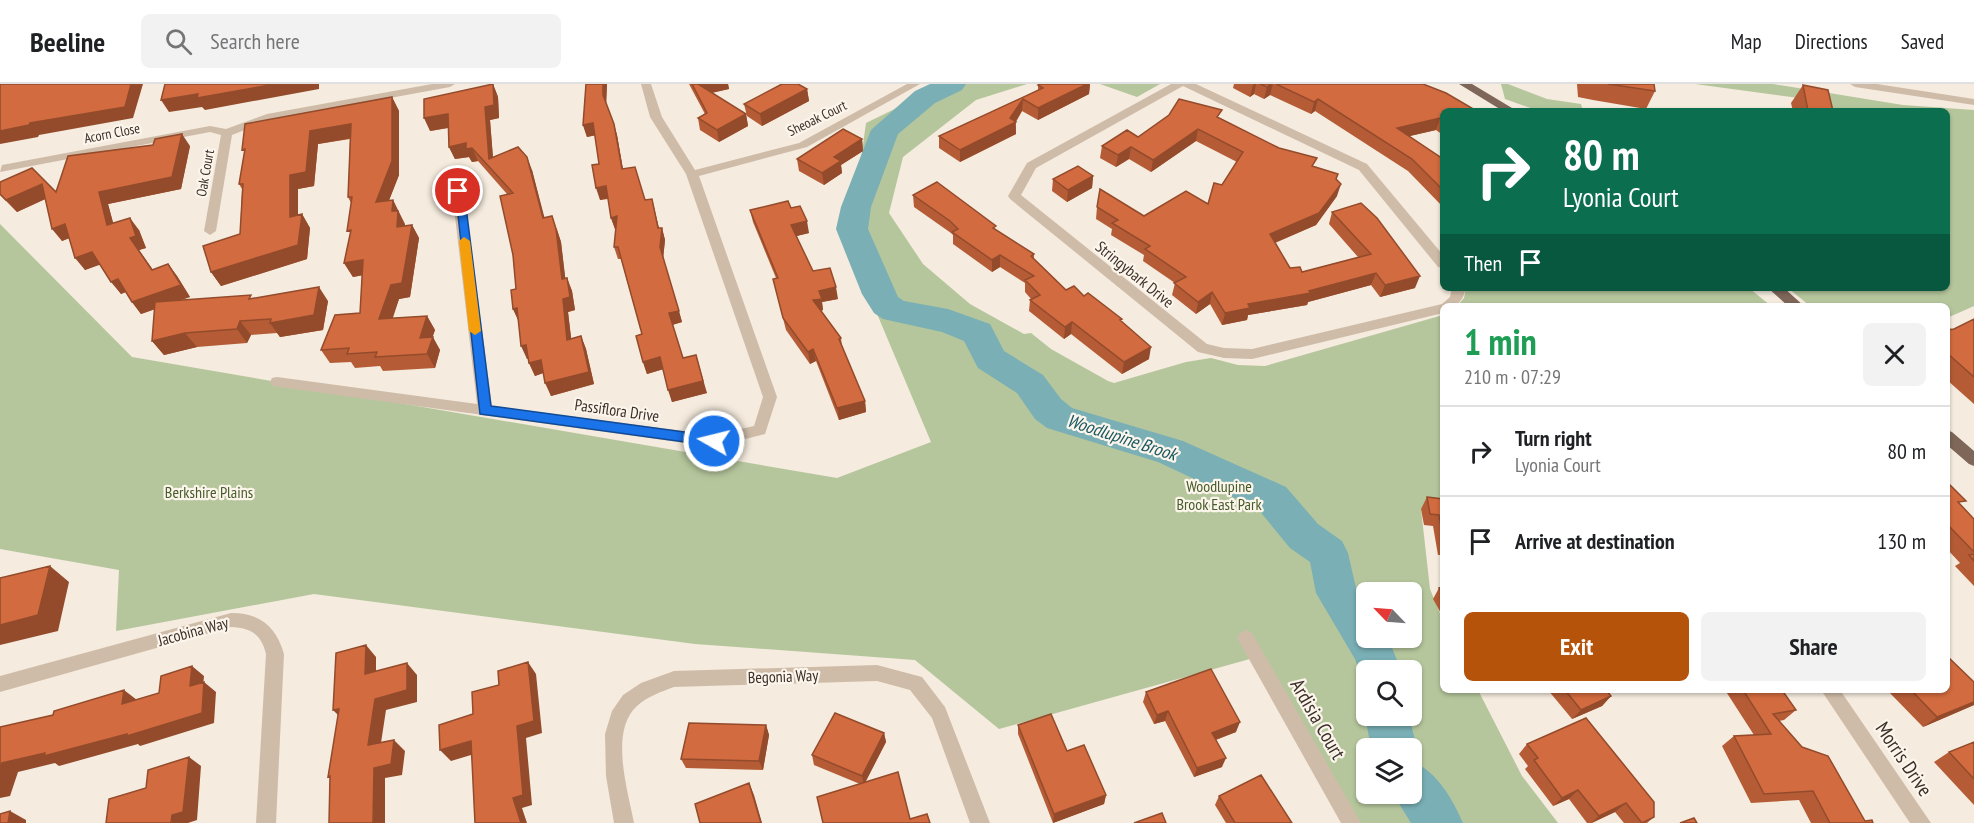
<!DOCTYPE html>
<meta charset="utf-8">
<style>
:root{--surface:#fff;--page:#f2f2f2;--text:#202124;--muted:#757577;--line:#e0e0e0;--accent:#b45309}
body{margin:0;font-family:"PT Sans Narrow",sans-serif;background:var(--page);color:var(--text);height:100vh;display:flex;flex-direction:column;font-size:22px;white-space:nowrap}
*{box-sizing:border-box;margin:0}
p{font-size:20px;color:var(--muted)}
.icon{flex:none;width:33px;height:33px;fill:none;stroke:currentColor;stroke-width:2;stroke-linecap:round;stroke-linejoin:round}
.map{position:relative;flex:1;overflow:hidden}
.side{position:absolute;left:1440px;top:219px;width:510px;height:390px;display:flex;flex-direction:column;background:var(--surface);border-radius:9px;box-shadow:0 2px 4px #0004}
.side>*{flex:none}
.guide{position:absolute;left:1440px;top:24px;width:510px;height:183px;border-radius:9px;box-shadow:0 2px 4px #0004;background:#0b6e4f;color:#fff;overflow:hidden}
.needle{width:39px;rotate:295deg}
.buttons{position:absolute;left:1356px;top:498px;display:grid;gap:12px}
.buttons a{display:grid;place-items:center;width:66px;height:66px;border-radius:9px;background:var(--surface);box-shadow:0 2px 4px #0004;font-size:30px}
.pin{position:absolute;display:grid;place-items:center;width:51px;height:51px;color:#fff;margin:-26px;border:3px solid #fff;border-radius:50%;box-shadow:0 2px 6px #0007}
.me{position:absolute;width:66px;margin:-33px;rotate:278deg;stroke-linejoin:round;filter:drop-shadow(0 0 4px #0008)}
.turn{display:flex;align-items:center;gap:21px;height:126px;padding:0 24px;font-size:27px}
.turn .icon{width:78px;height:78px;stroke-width:2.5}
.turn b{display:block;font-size:42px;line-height:51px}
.then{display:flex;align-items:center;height:57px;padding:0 24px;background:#0003;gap:12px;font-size:22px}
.round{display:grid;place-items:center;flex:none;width:63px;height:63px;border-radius:9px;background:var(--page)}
.summary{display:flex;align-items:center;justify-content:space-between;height:102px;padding:0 24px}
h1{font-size:36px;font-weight:700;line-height:45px;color:#1e9e55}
.primary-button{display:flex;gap:12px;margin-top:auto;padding:12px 24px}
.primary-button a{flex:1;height:69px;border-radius:9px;background:var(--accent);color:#fff;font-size:24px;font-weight:700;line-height:69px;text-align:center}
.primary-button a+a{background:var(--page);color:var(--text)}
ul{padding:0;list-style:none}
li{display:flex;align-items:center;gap:18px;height:90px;padding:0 24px;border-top:2px solid var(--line)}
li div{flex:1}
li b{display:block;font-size:22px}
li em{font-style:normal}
header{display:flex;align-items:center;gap:36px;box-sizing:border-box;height:84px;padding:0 30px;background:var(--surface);border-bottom:2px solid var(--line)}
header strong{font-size:28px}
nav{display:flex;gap:33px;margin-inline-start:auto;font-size:21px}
.search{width:420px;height:54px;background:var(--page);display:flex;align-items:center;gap:15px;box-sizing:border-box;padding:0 21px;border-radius:9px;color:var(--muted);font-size:22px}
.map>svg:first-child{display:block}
.green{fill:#b5c69c;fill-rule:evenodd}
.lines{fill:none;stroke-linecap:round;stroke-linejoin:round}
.river{fill:#79afb5;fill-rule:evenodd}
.minor{fill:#cfbca8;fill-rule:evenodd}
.major{fill:#7e6758;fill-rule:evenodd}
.wall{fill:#b55c36}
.shaded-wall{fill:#934b2c}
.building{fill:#d26b3f;stroke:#934b2c;stroke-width:1.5}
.route{fill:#1a73e8;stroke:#114b97;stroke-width:1.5}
.slow{fill:#f59e0b}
.labels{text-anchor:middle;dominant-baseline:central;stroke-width:4.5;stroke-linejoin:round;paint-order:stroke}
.far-street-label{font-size:14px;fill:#3b3029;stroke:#fcf5eb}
.street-label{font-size:16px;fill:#3b3029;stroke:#fcf5eb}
.park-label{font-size:16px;fill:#465c2a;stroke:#fcf5eb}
.water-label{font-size:18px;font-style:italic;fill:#195861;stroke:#fcf5eb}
.near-street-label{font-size:20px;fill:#3b3029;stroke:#fcf5eb}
</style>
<header>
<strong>Beeline</strong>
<div class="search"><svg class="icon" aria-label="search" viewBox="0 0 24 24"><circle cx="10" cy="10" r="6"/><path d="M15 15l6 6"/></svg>Search here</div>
<nav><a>Map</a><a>Directions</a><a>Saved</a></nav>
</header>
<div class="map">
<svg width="1974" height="739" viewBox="0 0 1974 739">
<rect width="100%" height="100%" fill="#f5ebde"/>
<!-- green -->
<path class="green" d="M946,0H1027L976,16L903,73L889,129L923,180L970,220L1024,250L1031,249L1051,265L1108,297L1114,299L1186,278L1211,274L1238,281L1265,282L1443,231V416L1421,425L1430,505L1443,537V606H1478L1522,692L1558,739H1351L1257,573L999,645L915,576L695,560L314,510L116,547L119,486L0,465V140L132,273L837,394L931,358L867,206L842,127L859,90L866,39ZM1366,508H1412V554H1366ZM1366,586H1412V632H1366ZM1366,664H1412V710H1366Z
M1100,0H1160L1137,13Z
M1501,0H1508L1547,15L1581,20L1583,27H1539L1505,15Z
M1695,0H1773L1903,21L1974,26V222L1947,234V222H1810L1788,204H1947V27H1817L1814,16Z
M1466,204H1749L1771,222H1457L1464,214Z"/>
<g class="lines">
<!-- river -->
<path class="river" d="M930,0H966L962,6L935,19L898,50L871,123L868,145L898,213L904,217L948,225L990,240L1004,267L1043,291L1061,315L1072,324L1183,357L1286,403L1318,440L1342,457L1348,469L1356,504L1366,520V554H1388L1401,586H1366V601L1364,600L1355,575L1316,509L1310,478L1290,464L1258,425L1158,378L1047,344L1035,335L1017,309L978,284L964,257L942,248L883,235L874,229L862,210L836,145L841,123L871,46L915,7Z
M1366,628V632H1409L1417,664L1412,676V664H1371L1365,632Z
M1412,677C1437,688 1452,714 1463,739H1411L1393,710H1412Z"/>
<!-- minor -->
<path class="minor" d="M432,0H455L450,3L270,36L232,51L216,147L210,151L204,147L221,51L210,48L0,88L2,81L210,42L226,45L267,30Z
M641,0H651L662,33L695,86L799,59L907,0H920L807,63L699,92L777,313L765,350L714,363L272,302L270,298L272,294L277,293L477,320L452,107L458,103L464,107L492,322L714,351L754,342L763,313L686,90L650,33Z
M1171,0H1196L1367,80L1443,171V184L1438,183L1359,86L1183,2L1036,84L1021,111L1207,260L1224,264L1252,265L1442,220L1450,213L1452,204H1466C1462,219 1458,222 1443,222V229L1252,275L1224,274L1198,268L1010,115L1008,112L1027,79Z
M1850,0H1877L1974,15V21L1855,3Z
M231,529C260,529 276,542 284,570L276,739H256L266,570C261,550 251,544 231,543L0,608V592Z
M1246,546L1252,549L1361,739H1341L1240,559L1237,554L1240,549Z
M877,581L922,593L945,623L990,739H970L932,634L910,606L877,597L674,603C661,608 648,612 637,622C609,647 628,707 634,739H614L606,692L605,650L612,627L623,611L641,599L674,587Z
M1821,606H1840L1931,739H1910Z"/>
<!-- major -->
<path class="major" d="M1459,0H1472L1517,27H1503Z
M1768,204H1784L1804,222H1788Z
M1947,346L1952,348L1974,367V382L1969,380L1947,361Z"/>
</g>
<!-- wall -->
<path class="wall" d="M493,0L498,13L499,34L490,36L493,73L532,86L544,134L557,145L561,158L565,194H567L572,207L575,226L568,228L571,255L581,252L586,265L594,300L551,312L543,289L535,292L529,279L528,275H527L519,238L513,225L516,205L507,110L478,77L472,78L469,73L455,75L449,63L448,44L430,47Z
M586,0H607L606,21L617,51L623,85L645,116L652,115L659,144H662L665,156L663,175L682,238L672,241L683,274L707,309L672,318L663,285L647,290L643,278L642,250L621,175H618L614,163L616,145H615L611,134L608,115L600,116L599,80L595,51L587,53L583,41Z
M689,0H728L729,5L712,9L746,30L748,42L719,58L700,46L698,34L705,30Z
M1040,0H1090L1089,10L1038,36L1022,27L1016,38V50L960,78L939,64V52L1038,7V1Z
M1234,0H1423L1475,26V27H1443V51L1436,46L1409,52L1443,75V123L1408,87L1315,27L1311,30L1270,11L1264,15L1254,10L1250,13L1233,4Z
M1577,0H1654L1655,7L1646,25L1593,16L1578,13Z
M1803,1L1833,27H1793L1791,19Z
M807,5L809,17L762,42L747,32L744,20Z
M392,13L399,27V91L389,116H393L405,142L412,141L419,154L410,213L399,215L392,234L427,232L435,246L432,253L440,266L435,284L383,287L380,282L355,284L351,278L330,279L321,266L360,229L362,191L353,193L344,179L350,152L351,119L348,113L350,55L318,60L314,102L298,105V131L302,130L310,144L307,175L221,202L211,188L240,150L242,105L239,100Z
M1220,34L1314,82L1336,95L1337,112L1316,141L1275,159L1290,184L1302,188L1358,173L1329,140L1332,128L1415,204L1380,213L1371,201L1308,218L1307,221L1248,231L1247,236L1222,241L1210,220L1196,230L1172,211L1175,199L1143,177L1144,171L1111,151L1112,145L1096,135L1097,123L1144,132L1208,120L1237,78L1196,57L1151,88L1129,75L1116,83L1100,74L1102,62L1138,53Z
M862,55L863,67L841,81L842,89L824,101L799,87L797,75Z
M190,62L181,105L108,120L113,139L139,146L146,164L139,166L153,186L168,180L177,192L190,213L180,216L253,214L328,217L323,246L280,253L277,249L251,251L247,259L197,263L164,271L152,257L155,225L141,230L132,218L126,208L121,210L100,180L85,186L69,154L62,157L45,115L17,128L0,111V98L56,108Z
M1093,92L1092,104L1067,118L1052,107L1053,95Z
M913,111L996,146L1034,170V175L1066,206L1084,212L1122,238L1149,275L1122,290L1071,250L1064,255L1029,227L1030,216L1031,215L1025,208V199L1000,183L992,188L953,160V151L951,149L914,123Z
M791,124L809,149L796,152L813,187L838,215L822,218L823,226L821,227L841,254L842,263L865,317L866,328L839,336L816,277L810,280L786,246L773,195L776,194L753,138L750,126Z
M1974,235V320L1947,296V246L1954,245Z
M1947,401L1961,421L1974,435V502L1955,482L1960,479L1947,465Z
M1427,413L1443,415V471H1438L1433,442L1424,441L1421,425Z
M1443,503V533L1433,515L1439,504Z
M1974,598V621L1923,643L1888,607V606H1947Z
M1548,606H1606L1611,612L1602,622L1572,635Z
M1725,606H1782L1796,626L1784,636L1779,637L1865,737L1873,739H1811L1799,716L1751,719L1722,662L1734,652L1754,651Z
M1146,608L1236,648L1216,656L1222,683L1194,693L1165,637L1154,640L1143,618Z
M766,641L769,651L763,686L686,684L681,675Z
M1018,641L1067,667L1106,711L1104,720L1053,739L1018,650Z
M884,649L886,658L865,698L910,735L823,739L860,700L814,681L812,671Z
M1974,658V721L1934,678L1949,668Z
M1527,660L1654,733L1647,739H1624L1615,728L1592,739H1587L1569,715L1553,722L1525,685L1528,682L1519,670Z
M1219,712L1292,739H1226L1215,721Z"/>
<!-- shaded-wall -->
<path class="shaded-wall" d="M131,0H143L133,34L39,51L38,53L0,60V47L30,39Z
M275,0H319V5L205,26L202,23L169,28L161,16L198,10Z
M493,0L498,13L499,34L490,36L494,88L489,75L485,23Z
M603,0H607L606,23L603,11Z
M697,0H728L729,5L700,11Z
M1087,0H1090L1089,10L1038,36V24Z
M1254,0H1256L1254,10L1250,13L1253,1Z
M1271,0H1273L1270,11L1264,15L1267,3Z
M807,5L809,17L762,42L760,30Z
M392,13L399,27V91L383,132L376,118Z
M1023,15L1022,27L1015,38L1016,50L960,78V66L1010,34Z
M1318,15L1315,27L1311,30L1314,18Z
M448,30L453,43L430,47L424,34Z
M746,30L748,42L719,58L717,46Z
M1440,34L1436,46L1393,56L1397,44Z
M593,39L597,51L587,53L583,41Z
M351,40L358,53L318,60L314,102L298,105V147L290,133V91L310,47Z
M614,40L617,51L625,97L622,85Z
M1198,45L1196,57L1151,88L1153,76Z
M182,50L190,62L181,105L108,120L117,153L107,141L99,108Z
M862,55L863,67L841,81L842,89L824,101L822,89L834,73Z
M466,59L472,64L478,77L472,78L469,73L455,75L449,63Z
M1131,63L1129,75L1116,83L1118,71Z
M527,73L532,86L548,147L543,134Z
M1093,92L1092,104L1067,118L1068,106Z
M42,100L52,112L17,128L6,116Z
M1341,100L1337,112L1316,141L1267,162L1270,150Z
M606,102L609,114L600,116L596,104Z
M652,115L661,154L662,144L665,156L663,175L660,163L658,144Z
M393,116L405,140L404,156L397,143L392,127Z
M302,130L310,144L307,175L221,202L211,188Z
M552,132L561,158L567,208L562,195Z
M617,132L621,144L615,145L611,134Z
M130,134L139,146L146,164L139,166L161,198L130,154Z
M807,137L809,149L793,153L791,141Z
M65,140L75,152L62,157L52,145Z
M412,141L419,154L410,213L399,215L388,249L379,235Z
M92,168L102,180L85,186L75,174Z
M1000,171V183L992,188V176Z
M363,176L370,190L353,193L344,179Z
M168,180L177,192L190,213L141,230L132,218Z
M1376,189L1371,201L1308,218L1307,221L1248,231L1247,236L1222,241L1225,229L1248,220L1309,207Z
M1420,192L1415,204L1380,213L1385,201Z
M567,194L572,207L575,226L568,228L573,269L567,256L563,215Z
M118,195L128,207L121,210L111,198Z
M319,203L328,217L323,246L280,253L270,239Z
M836,203L838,215L822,218L823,226L814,228L813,216L819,207Z
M1212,208L1210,220L1196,230L1198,218Z
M517,224L519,238L513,225Z
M679,227L682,238L672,241L669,229Z
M427,232L435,246L428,267L420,254Z
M240,237L251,251L247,259L237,245Z
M1072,238L1071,250L1064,255L1065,243Z
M185,249L197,263L164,271L152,257Z
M581,252L586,265L594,300L551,312L545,299Z
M433,253L440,266L435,284L427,270Z
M526,261L532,274L527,275L521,262Z
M1151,263L1149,275L1122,290L1124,278Z
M813,265L816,277L810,280L808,268Z
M696,271L707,309L672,318L668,306Z
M660,273L664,285L647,290L643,278Z
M541,276L546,288L535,292L529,279Z
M865,317L866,328L839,336L837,324Z
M50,482L69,498L58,547L0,561V541Z
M366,561L376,573V602L365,590Z
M528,578L536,590L542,649L526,654L532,721L522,724L527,739H521L513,714L517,642Z
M407,579L417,591V618L386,626L379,672L368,661L375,615Z
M192,582L204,592L202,612L190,602Z
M204,598L216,608L214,639L140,662L138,660L59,682L55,679L18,688L10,712L0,714V685L2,679Z
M124,606L137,616L122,620Z
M1611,612L1602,622L1572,635L1581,626Z
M1974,618V621L1923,643L1937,633Z
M339,625L345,638L333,626Z
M1168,627L1165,637L1154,640L1157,631Z
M1240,638L1236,648L1209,658L1212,649Z
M766,641L769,651L763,686L759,677Z
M884,649L886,658L864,701L862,692Z
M394,656L405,667L402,691L385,694V739H373L374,684Z
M471,657L481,668L451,677L440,666Z
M189,673L201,682L197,736L188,739H171L172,731Z
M1226,674L1222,683L1194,693L1197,684Z
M749,699L754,711L762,739H761Z
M1578,706L1569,715L1553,722L1562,714Z
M1106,711L1104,720L1053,739L1054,730Z
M1626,719L1615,728L1591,739L1599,732Z
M10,727L26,736V739H8Z"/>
<!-- building -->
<path class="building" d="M0,0H131L125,23L30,39L29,41L0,47Z
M165,0H275L197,14L198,10L161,16Z
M493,0L494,21L485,23L489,75L518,63L527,73L543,134L552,132L556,145L562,195L567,194L570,213L563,215L567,256L581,252L589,288L545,299L541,276L529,279L526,261L521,262L517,224L513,225L511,206L516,205L513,171L500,112L513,109L472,64L466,65V59L449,63L448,30L424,34V15Z
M586,0H603V11L614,40L622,85L635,83L645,116L652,115L658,144H662L660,163L679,227L669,229L683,274L696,271L703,297L668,306L660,273L643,278L636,252L642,250L618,163H614L617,132L611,134L606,102L596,104L592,81L599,80L593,39L583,41Z
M692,0H698L746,30L717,46L698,34L707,29Z
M782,0H798L807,5L760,30L744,20Z
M1040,0H1087L1038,24L1023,15L1010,34L1016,38L960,66L939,52L1043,4L1038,1Z
M1260,0H1271L1267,3Z
M1276,0H1423L1446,9L1475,26L1473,27H1443V36L1440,34L1397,44L1443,75V106L1412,75L1318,15L1314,18Z
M1608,0H1654L1655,7Z
M1803,1L1828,6L1833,27H1808Z
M392,13V77L376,118L393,116L392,127H398L397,143L412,141L402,199L391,201L379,235L427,232L420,254L433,253L427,270L375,273L377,268L347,270L349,264L321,266L335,231L360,229L363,176L344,179L351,146L347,147L352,113H348L351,40L310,47L306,88L290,91V133L302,130L298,161L211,188L203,162L240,150L243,100H239L245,65L242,66L245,40Z
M1179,15L1222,26L1217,33L1279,64L1317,74L1312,82L1338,90L1336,95L1341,100L1319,129L1270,150L1290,184L1300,183L1302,188L1371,170L1332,128L1361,119L1377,134L1420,192L1385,201L1376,189L1309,207L1311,209L1248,220L1250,224L1225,229L1212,208L1198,218L1174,199L1186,193L1145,165L1150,162L1112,139L1118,136L1097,123L1100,105L1144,132L1186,107L1208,120L1214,99L1222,101L1243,68L1198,45L1153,76L1131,63L1118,71L1102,62L1127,46L1138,53L1169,31Z
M843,45L862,55L834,73L841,77L822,89L797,75Z
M182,50L172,93L99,108L107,141L130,134L136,152L130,154L152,186L168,180L181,201L132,218L118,195L111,198L92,168L75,174L65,140L52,145L42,100L6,116L0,110V98L32,84L56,108L68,72L153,61L155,55Z
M1078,82L1093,92L1068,106L1053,95Z
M937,98L996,142L993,144L1034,170L1031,172L1066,206L1074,202L1084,212L1088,209L1122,235L1120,236L1151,263L1124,278L1072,238L1065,243L1030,216L1040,211L1025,196L1034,192L1000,171L992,176L952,148L958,145L950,137L913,111Z
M788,117L791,124L800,122L807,137L791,141L813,187L830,184L836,203L819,207L822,215L813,216L841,254L839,255L865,317L837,324L813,265L808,268L783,234L773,195L778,194L750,126Z
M319,203L314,231L270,239L271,235L240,237L237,245L185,249L152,257L155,218L251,211L249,215Z
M1974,235V293L1947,269V246L1954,245Z
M1947,401H1950L1966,417L1958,418L1974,435V468L1947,440Z
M1427,413L1443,415V453L1439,431L1430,430Z
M1974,470V477L1969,471Z
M50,482L38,531L0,541V494Z
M1443,503V511L1439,504Z
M366,561L365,590L407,579V606L375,615L368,661L394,656L391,680L374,684L373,739H329L330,692L328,693L339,625L333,626L336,569Z
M1947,572L1974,598V618L1937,633L1911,606H1947Z
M528,578L534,637L517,642L523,711L513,714L521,739H475L471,657L440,666L439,641L473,630L472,608L499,601L498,587Z
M192,582L190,602L204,598L202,629L127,652V650L44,672L45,669L2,679L0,685V643L53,631L54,627L124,606L122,620L159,609L161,592Z
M1211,585L1240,638L1212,649L1226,674L1197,684L1168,627L1157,631L1146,608Z
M1565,606H1606L1611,612L1581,626Z
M1743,606H1782L1796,626L1773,630L1802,663L1828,672L1865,737L1872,736L1873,739H1830L1813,707L1764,710L1734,652L1771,650Z
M835,629L884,649L862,692L812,671Z
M1051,630L1067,667L1084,661L1106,711L1054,730L1018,641Z
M1586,634L1654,718V733L1642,739L1626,719L1599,732L1578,706L1562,714L1534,676L1538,674L1527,660Z
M689,639L766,641L759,677L681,675Z
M1974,658V695L1949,668Z
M189,673L183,728L172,731L171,739H106L109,715L146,704L148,686Z
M898,688L910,735L927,730L930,739H823L817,713Z
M1261,691L1292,739H1235L1219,712Z
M749,699L761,739H700L695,720Z
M10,727L8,739H0V730Z
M1162,729L1166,739H1134Z
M1694,734L1697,739H1680Z"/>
<!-- route -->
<path class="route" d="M455,104L464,107L491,322L714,352L720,357L718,361L714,362L480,330Z"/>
<!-- slow -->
<path class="slow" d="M464,153L470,157L481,247L475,251L469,247L459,157Z"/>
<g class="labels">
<!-- far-street labels -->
<g class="far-street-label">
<text transform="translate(817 34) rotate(-26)">Sheoak Court</text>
<text transform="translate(112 49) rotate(-11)">Acorn Close</text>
<text transform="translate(205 89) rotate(-80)">Oak Court</text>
</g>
<!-- street labels -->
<g class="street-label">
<text transform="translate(1135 190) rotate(39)">Stringybark Drive</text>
<text transform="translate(617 326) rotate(8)">Passiflora Drive</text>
<text transform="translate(193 547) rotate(-15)">Jacobina Way</text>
<text transform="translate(783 592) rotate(-2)">Begonia Way</text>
</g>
<!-- park labels -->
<g class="park-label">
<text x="1219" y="402">Woodlupine<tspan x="1219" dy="18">Brook East Park</tspan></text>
<text x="209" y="408">Berkshire Plains</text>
</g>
<!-- water labels -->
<g class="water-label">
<text transform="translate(1122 353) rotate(18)">Woodlupine Brook</text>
</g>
<!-- near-street labels -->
<g class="near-street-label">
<text transform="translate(1318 635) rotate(60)">Ardisia Court</text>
<text transform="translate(1904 675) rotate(56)">Morris Drive</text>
</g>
</g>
</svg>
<div class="buttons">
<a><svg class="needle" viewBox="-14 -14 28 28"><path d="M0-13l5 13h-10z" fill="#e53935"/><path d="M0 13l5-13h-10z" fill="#757577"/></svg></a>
<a><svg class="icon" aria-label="search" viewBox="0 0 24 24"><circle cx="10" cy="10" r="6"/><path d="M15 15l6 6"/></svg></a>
<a><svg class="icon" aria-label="layers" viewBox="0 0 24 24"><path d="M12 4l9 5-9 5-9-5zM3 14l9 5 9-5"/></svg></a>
</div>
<div class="pin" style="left:458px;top:107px;background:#d93025"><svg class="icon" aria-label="arrive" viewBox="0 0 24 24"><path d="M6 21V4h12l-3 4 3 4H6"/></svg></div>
<svg class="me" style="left:714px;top:357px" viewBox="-20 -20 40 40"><circle r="17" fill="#1a73e8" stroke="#fff" stroke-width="3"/><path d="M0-11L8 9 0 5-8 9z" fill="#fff"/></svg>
<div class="guide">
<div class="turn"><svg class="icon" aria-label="right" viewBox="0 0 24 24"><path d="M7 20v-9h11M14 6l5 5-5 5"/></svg><div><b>80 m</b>Lyonia Court</div></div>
<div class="then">Then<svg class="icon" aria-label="arrive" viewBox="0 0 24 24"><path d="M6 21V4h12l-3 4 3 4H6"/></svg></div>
</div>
<section class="side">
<div class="summary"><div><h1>1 min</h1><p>210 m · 07:29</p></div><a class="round"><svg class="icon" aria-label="close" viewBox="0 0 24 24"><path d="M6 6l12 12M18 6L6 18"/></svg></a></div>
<ul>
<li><svg class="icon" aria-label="right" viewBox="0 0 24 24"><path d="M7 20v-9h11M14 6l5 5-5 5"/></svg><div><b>Turn right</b><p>Lyonia Court</p></div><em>80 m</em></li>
<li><svg class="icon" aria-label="arrive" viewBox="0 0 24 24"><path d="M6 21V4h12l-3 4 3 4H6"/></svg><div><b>Arrive at destination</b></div><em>130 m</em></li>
</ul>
<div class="primary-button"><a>Exit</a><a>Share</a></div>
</section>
</div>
